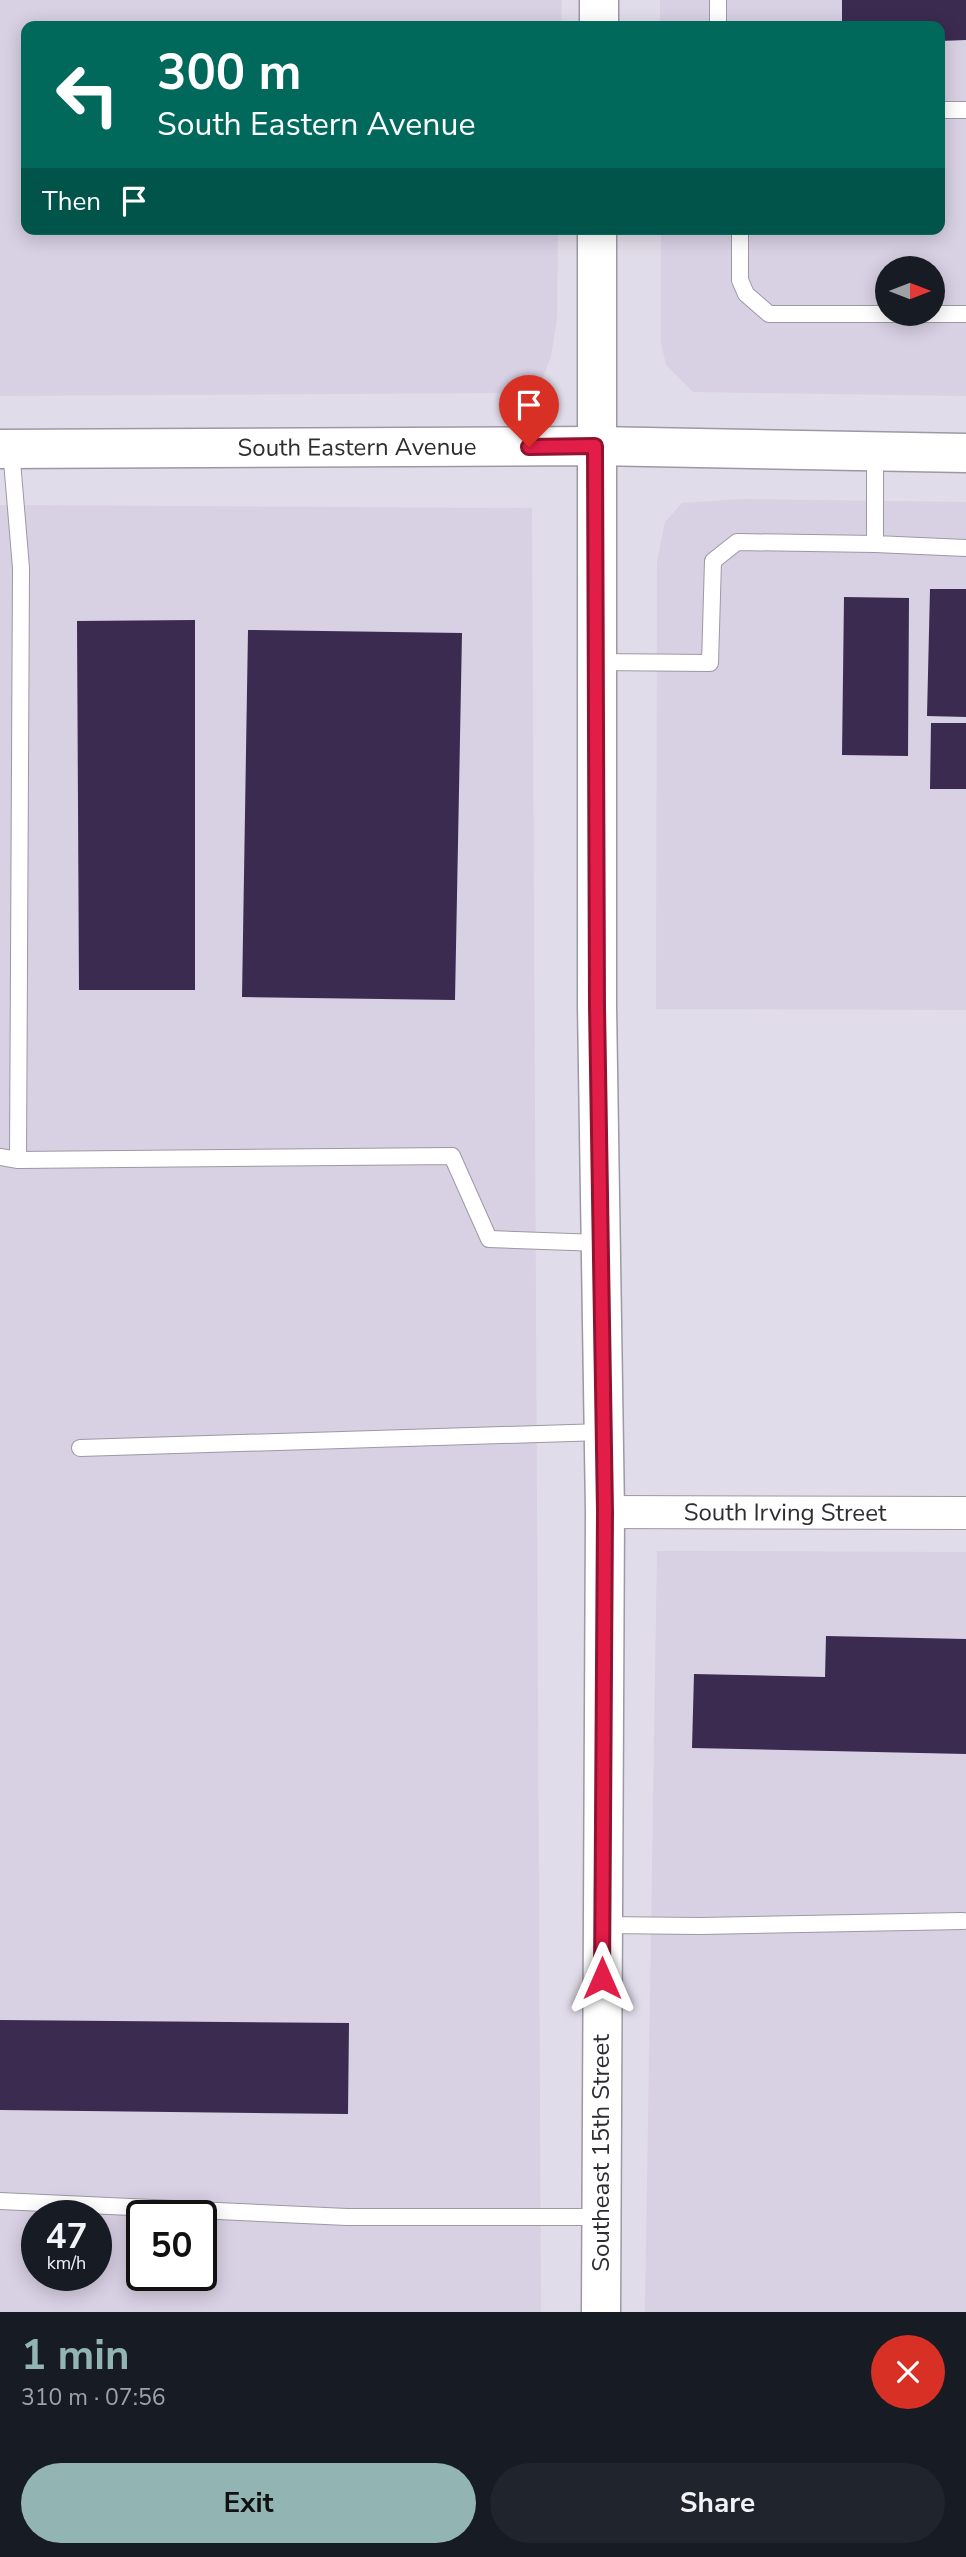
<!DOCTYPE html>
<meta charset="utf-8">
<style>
:root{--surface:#171b24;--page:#20242c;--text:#f1f3f6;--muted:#9ea1a6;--accent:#92b4b2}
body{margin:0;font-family:"Nunito Sans",sans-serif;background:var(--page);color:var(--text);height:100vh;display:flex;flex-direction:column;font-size:26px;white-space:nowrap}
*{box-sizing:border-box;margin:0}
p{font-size:23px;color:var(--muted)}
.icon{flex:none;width:38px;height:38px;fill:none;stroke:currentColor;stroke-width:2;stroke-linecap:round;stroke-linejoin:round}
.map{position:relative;height:2312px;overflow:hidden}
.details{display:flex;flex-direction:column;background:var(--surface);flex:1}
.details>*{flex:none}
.guide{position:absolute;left:21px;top:21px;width:924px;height:214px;border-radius:14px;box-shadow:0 4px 18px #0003;background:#00695c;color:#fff;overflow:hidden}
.needle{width:46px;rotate:90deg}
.buttons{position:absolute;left:875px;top:256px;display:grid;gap:14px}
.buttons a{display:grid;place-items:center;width:70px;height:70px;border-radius:50%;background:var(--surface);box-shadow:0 4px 18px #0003;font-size:35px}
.speed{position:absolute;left:21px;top:2200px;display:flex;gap:14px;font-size:35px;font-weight:700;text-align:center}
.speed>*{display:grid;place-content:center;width:91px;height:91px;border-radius:50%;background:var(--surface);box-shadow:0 4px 18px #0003;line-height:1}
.speed small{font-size:18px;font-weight:400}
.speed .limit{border:4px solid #111;border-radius:10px;background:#fff;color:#111}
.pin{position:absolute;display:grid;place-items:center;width:60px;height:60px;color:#fff;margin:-72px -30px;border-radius:50% 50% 50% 0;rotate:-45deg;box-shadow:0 0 7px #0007}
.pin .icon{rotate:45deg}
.me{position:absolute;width:77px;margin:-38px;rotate:0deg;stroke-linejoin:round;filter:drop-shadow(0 0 5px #0008)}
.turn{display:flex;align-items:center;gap:24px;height:147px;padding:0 21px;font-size:32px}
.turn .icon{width:91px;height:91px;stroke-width:2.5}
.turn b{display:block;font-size:49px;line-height:60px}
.then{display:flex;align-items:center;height:66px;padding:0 21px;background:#0003;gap:14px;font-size:26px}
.round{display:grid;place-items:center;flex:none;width:74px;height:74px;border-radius:37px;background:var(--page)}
.headline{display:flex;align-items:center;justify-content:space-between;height:119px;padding:0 21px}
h1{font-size:42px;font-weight:700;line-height:52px;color:var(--accent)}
.action{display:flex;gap:14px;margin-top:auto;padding:14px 21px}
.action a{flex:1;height:80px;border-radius:42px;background:var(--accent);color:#111;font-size:28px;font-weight:700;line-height:80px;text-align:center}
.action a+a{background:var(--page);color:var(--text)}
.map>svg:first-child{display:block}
.built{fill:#d8d0e3;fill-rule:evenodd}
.building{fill:#3c2b50}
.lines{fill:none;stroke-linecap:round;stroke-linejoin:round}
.lane-casing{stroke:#9d98a4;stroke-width:18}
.street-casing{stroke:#9d98a4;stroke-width:34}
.secondary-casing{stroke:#9d98a4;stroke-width:41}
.lane{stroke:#fff;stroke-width:16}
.street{stroke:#fff;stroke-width:32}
.secondary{stroke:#fff;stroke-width:38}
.route-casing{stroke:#92132f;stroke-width:18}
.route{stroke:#e11d48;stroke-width:12}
.labels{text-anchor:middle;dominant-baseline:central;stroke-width:7;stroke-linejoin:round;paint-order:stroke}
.street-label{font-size:24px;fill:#2f2d31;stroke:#fff}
</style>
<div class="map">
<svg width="966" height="2312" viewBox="0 0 966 2312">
<rect width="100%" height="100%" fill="#e1dce9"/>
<!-- built -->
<path class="built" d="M0,0H562L561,26H26V229H558L557,319L551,356L542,380L515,393L0,396Z
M660,0H966V396L693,392L666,365L661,342V229H940V26H660ZM887,268H933V313H887Z
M741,499L966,502V1010L656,1009L657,561L665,522L682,503Z
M0,505L532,508L541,2312H0ZM37,2216H96V2275H37ZM142,2216H201V2275H142Z
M657,1551L966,1552V2312H645Z"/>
<!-- building -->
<path class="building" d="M842,0H966V40L940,41V26H842Z
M930,589H966V717L927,716Z
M844,597L909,598L908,756L842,755Z
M195,620V990H79L77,621Z
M248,630L462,633L455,1000L242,997Z
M931,723H966V789H930Z
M826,1636L966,1639V1754L692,1748L694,1674L825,1677Z
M0,2020L349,2023L348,2114L0,2110Z"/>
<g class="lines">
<!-- lane casing -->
<g class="lane-casing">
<path id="lane" d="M718,26V0
M940,110H966
M740,229V280L746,294L769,314H966
M11,449L21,568L18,1160
M875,452V544L966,548
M595,662L710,663L713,561L737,542L875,544
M0,1157L18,1160L452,1156L489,1239L600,1243
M80,1448L603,1432
M602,1925L700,1926L963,1921
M0,2201L347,2217H601"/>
</g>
<!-- street casing -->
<g class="street-casing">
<g id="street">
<path id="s1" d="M605,1512L966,1513"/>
</g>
</g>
<!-- secondary casing -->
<g class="secondary-casing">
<g id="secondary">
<path d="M599,26V0"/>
<path d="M597,229V1006L605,1512L601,2312"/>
<path id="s2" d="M0,449L595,446L966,453"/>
</g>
</g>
<!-- lane -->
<use href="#lane" class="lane"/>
<!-- street -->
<use href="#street" class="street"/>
<!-- secondary -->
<use href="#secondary" class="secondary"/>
</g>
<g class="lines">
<!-- route casing -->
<g class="route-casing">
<path id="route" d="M529,447L595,446L597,1006L605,1512L602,1978"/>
</g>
<!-- route -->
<use href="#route" class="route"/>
</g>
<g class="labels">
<!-- street labels -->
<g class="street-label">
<text stroke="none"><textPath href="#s2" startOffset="357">South Eastern Avenue</textPath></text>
<text stroke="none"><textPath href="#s1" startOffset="180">South Irving Street</textPath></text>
<text transform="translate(601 2153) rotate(-90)">Southeast 15th Street</text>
</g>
</g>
</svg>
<div class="buttons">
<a><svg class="needle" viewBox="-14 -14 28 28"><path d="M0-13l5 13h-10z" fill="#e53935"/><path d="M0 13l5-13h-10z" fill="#9ea1a6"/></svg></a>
</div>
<div class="speed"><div>47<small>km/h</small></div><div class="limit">50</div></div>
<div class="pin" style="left:529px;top:447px;background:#d93025"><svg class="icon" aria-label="arrive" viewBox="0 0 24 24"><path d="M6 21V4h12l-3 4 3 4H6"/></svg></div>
<svg class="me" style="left:602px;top:1978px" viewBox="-20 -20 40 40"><path d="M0-17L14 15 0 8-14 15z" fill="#e11d48" stroke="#fff" stroke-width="4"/></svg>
<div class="guide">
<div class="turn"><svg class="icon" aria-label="left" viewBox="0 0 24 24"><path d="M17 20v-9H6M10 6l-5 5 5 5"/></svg><div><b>300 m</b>South Eastern Avenue</div></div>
<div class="then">Then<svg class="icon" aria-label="arrive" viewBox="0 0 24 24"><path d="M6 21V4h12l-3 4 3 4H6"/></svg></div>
</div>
</div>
<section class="details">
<div class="headline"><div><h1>1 min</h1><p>310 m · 07:56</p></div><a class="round" style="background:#d93025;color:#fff"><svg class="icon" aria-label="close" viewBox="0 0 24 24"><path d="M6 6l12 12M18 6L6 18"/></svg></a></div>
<div class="action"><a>Exit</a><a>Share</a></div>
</section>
